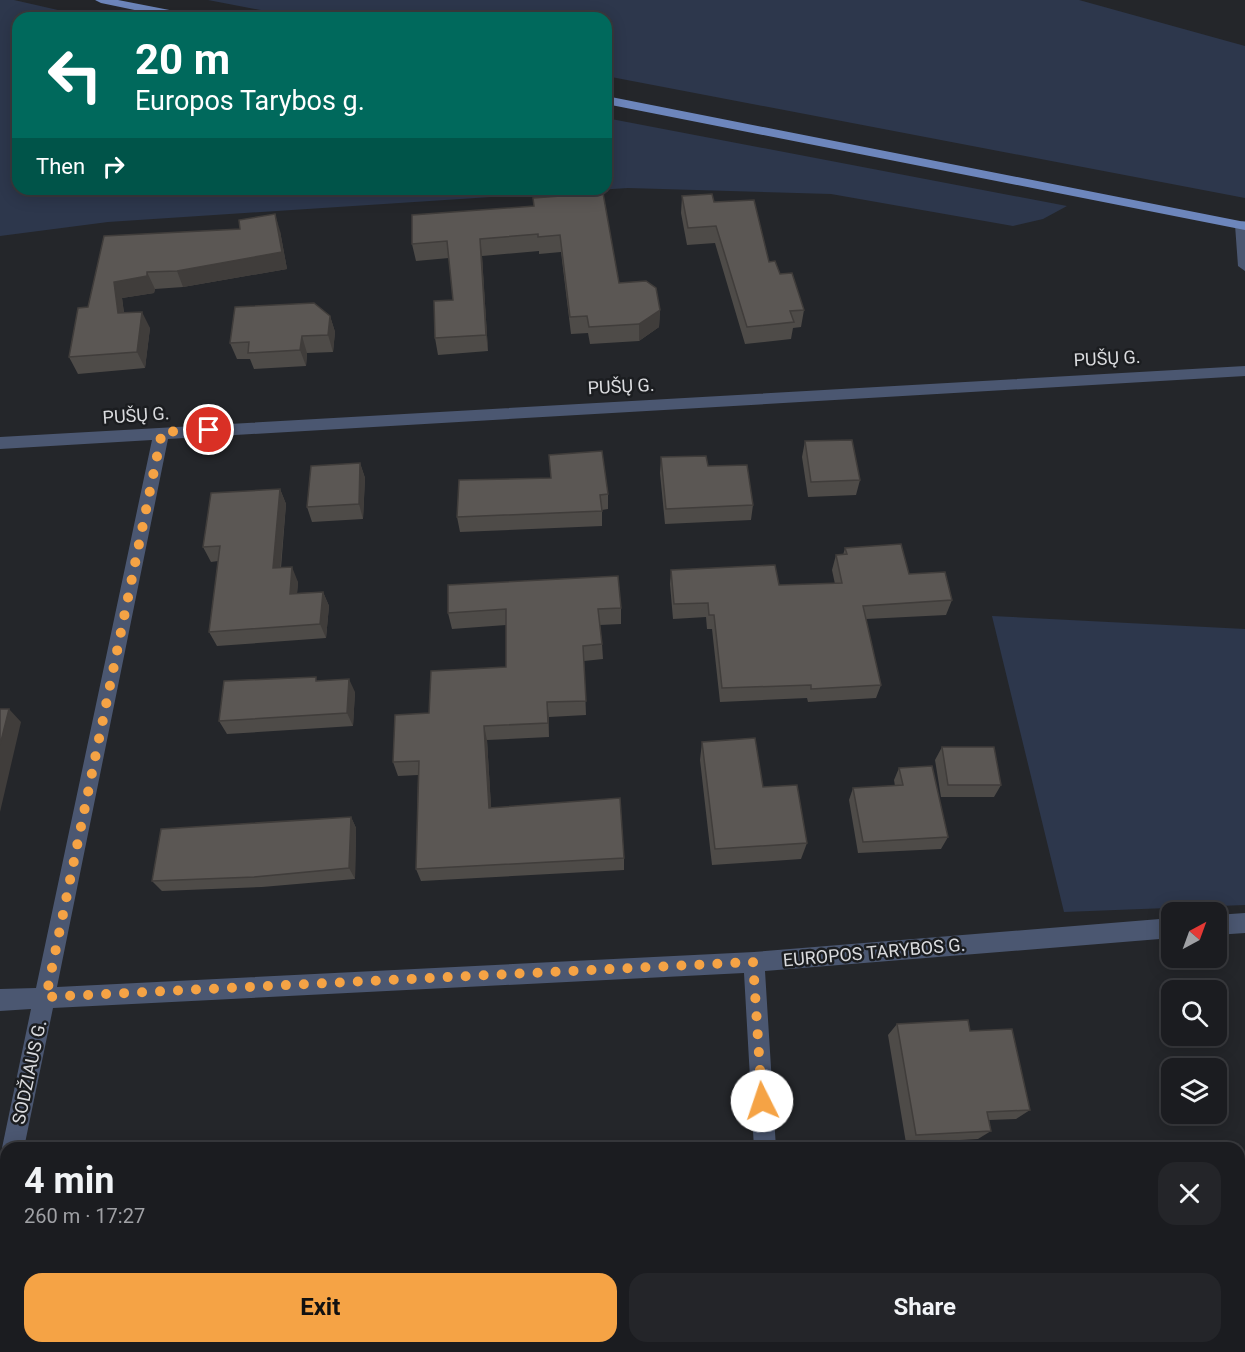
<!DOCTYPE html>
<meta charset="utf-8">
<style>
:root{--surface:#1b1c20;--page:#242529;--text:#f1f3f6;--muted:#a0a1a5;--line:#393a3e;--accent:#f5a345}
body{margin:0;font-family:Roboto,sans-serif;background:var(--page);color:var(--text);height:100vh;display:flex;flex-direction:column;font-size:22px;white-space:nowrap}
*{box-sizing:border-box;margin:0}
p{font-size:20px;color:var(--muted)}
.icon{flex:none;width:33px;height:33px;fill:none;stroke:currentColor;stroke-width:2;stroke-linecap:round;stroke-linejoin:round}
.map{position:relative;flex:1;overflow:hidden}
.details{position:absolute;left:0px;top:1142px;width:1245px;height:212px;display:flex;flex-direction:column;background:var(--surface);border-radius:18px 18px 0 0;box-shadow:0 3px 15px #0003,0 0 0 2px var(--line)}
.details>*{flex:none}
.top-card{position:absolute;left:12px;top:12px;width:600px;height:183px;border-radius:18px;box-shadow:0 3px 15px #0003,0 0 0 2px var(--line);background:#00695c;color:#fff;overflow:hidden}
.needle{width:39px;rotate:41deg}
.buttons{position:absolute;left:1161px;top:902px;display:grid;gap:12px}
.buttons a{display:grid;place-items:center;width:66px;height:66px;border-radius:12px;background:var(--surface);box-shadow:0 3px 15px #0003,0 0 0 2px var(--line);font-size:30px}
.pin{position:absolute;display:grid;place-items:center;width:51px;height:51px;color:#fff;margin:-26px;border:3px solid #fff;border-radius:50%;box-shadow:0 2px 6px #0007}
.me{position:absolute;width:66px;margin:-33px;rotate:356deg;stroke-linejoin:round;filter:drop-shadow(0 0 4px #0008)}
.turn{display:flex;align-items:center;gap:21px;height:126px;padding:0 24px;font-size:27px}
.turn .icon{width:78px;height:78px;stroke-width:2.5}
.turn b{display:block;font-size:42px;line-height:51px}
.then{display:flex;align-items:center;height:57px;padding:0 24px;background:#0003;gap:12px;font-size:22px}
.round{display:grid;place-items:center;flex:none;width:63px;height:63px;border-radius:18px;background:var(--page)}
.headline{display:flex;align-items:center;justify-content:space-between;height:102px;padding:0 24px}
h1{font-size:36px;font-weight:700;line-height:45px}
.primary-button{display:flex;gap:12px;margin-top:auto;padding:12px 24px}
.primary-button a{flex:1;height:69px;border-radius:18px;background:var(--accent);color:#111;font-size:24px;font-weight:700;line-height:69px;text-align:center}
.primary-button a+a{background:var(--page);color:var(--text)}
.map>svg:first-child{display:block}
.green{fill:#2d374c}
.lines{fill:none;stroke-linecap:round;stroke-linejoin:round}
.street{fill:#4b5771;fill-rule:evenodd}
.primary{fill:#6d86bc;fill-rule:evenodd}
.wall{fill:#4e4b48}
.shaded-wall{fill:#403d3b}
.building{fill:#5b5754;stroke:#403d3b;stroke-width:1.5}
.route{stroke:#f5a345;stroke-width:10;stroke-dasharray:0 18}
.labels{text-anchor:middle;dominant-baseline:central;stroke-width:5;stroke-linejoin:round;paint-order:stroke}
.street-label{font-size:18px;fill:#dadbde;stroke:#1b1d20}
</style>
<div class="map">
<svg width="1245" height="1352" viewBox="0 0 1245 1352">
<rect width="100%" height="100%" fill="#24262a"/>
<!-- green -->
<path class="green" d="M0,0H14L93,18H18V189H606V118L1067,206L1043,219L1013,226L831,194L628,188L108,222L0,236Z
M208,0H1079L1245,46V198L606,76V18H302Z
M992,616L1245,629V905L1064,912Z"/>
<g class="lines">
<!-- street -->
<path class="street" d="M1242,221H1245V271L1238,266L1235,225Z
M1245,366V376L168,439L57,987L754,952L1172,918V938L765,971L776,1148H754L744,973L53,1008L24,1148H6L5,1156L2,1148L31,1009L0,1011V989L36,988L152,440L0,449V437Z
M1245,913V933L1216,935V915Z
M6,1169V1216L0,1219V1171Z
M765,1347H789L790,1352H766Z"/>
<!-- primary -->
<path class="primary" d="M95,0H118L190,14L196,18H173L101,3Z
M606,96L1245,222V230L606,104Z"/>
</g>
<!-- wall -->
<path class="wall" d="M682,196L714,202L780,274L804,310L801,327L793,328L791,339L745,344L715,243L687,245L681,213Z
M534,206L619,283L660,310L659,327L639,341L590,344L588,333L571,334L561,252L539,254V251L482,256L488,351L438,355L435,338L453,300L449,258L416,261L412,244Z
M280,231L287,269L183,287L155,289L154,293L122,298L124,313L150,328L145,368L78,374L69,357L88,307L104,236Z
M330,316L335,332L333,352L307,353L306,366L254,369L250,359H237L230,343Z
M805,441L860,480L856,495L808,497L802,457Z
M661,457L753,505L751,520L665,524L660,473Z
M360,463L365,478L363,519L312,522L307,507Z
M280,489L286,504L281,568L298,582L297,593L323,592L329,606L326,638L217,646L209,632L218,561L211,562L203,547Z
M608,494V509L602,510V526L460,532L457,517Z
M845,548L909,574L952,600L946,615L866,619L881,685L876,698L808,702L807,698L720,702L712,629H707L706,617L673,619L670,584L671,570L779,585L835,584L832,570L836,555H843Z
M448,585L621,608V624L600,625L602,644L603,659L584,661L586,715L549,717V737L487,740L491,808L624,858V870L421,881L416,869L418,775L398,776L393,762L429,713L506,667V625L452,629L448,613Z
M318,681L355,692L353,726L227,734L219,721Z
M702,742L763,787L807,843L801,859L712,865L700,760Z
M942,747L1001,785L994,797H941L935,760Z
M899,768L948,837L941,849L858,853L849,800L853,788L895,786L894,780Z
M351,817L356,828L355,879L262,887L162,891L152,881Z
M897,1024L970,1031L1030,1110L1016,1119L989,1120L991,1131L978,1139L906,1143L888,1035Z
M1060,1347H1124L1125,1352H1061Z"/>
<!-- shaded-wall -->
<path class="shaded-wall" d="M275,214L280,231L287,269L183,287L177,271Z
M480,239L482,256L488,351L486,335Z
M147,272L155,289L154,293L122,298L126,330L118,313L114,282Z
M660,310L659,327L639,341V324Z
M142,312L150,328L145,368L137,352Z
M330,316L335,332L333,352L328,335Z
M302,336L307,353L306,366L300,350Z
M360,463L365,478L363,519L359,504Z
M280,489L286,504L279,583L273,568Z
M292,567L298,582L296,608L290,594Z
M323,592L329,606L326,638L320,624Z
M349,679L355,692L353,726L347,713Z
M547,702L549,717V737L548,723Z
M9,709L21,722L0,812V745Z
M484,726L487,740L492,821L489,808Z
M351,817L356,828L355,879L349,868Z
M321,1347H329L328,1352H321Z"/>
<!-- building -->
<path class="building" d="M603,193L619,283L646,281L656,288L660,310L639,324L589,327L587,316L570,317L560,235L538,237V234L480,239L486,335L435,338L434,301L453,300L447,241L412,244V215L534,206L533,198Z
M712,194L714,202L754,200L769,262L775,261L780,274L792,273L804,310L790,311L794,322L747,327L716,226L688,228L682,196Z
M275,214L282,252L177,271L147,272V276L114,282L118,313L142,312L137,352L69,357L78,308L88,307L104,236L240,229L239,220Z
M314,303L330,316L328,335L302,336L300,350L248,353L249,342L230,343L235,307Z
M852,440L860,480L811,482L805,441Z
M602,451L608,494L600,495L602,511L457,517L459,480L551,478L549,455Z
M706,456L708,466L747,465L753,505L666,509L661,457Z
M360,463L359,504L307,507L311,466Z
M280,489L273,568L292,567L290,594L323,592L320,624L209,632L220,546L203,547L211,493Z
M901,544L909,574L945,572L952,600L863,606L881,685L811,689V685L722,688L714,615H709L708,603L674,604L671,570L775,565L779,585L842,583L836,555L847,554L845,548Z
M618,576L621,608L598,609L602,644L583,646L586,701L547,702L548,723L484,726L489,808L620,798L624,858L416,869L419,761L393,762L395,715L429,713L431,671L506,667V609L448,613V585Z
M316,677V681L349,679L347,713L219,721L224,681Z
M0,709H9L0,745Z
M755,738L763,787L797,785L807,843L715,849L702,742Z
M942,747H994L1001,785H948Z
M932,766L948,837L863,842L853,788L903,785L899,768Z
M351,817L349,868L254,877L152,881L161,829Z
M968,1020L970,1031L1012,1029L1030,1110L987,1112L991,1131L916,1135L897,1024Z
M27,1347H321V1352H38V1348L26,1349Z
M641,1347H679L641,1350Z
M1076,1347H1124L1125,1352H1077Z"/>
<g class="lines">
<!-- route -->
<path class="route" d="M209,430L162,432L46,997L753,962L762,1101"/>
</g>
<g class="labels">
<!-- street labels -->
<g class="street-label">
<text transform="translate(1107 358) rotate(-3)">PUŠŲ G.</text>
<text transform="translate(621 386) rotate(-3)">PUŠŲ G.</text>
<text transform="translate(136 415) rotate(-4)">PUŠŲ G.</text>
<text transform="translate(874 952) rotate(-5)">EUROPOS TARYBOS G.</text>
<text transform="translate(29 1072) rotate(-78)">SODŽIAUS G.</text>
</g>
</g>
</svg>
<div class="buttons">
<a><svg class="needle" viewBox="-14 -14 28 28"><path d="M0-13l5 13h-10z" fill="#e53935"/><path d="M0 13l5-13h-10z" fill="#a0a1a5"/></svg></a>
<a><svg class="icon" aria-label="search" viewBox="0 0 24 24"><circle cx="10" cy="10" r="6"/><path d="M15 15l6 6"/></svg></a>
<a><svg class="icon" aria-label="layers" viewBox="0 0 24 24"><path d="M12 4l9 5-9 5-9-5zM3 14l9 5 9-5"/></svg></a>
</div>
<div class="pin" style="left:209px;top:430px;background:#d93025"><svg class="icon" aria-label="arrive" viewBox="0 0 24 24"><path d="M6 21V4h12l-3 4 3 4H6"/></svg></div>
<svg class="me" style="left:762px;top:1101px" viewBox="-20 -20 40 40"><circle r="19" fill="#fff"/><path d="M0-13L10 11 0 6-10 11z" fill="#f5a345"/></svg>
<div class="top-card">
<div class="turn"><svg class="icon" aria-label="left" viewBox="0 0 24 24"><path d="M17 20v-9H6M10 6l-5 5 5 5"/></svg><div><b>20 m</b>Europos Tarybos g.</div></div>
<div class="then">Then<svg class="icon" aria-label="right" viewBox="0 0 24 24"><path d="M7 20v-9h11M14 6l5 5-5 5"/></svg></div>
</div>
<section class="details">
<div class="headline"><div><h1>4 min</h1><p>260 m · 17:27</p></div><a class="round"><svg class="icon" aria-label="close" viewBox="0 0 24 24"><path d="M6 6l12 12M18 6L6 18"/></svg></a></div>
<div class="primary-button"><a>Exit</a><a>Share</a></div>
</section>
</div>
